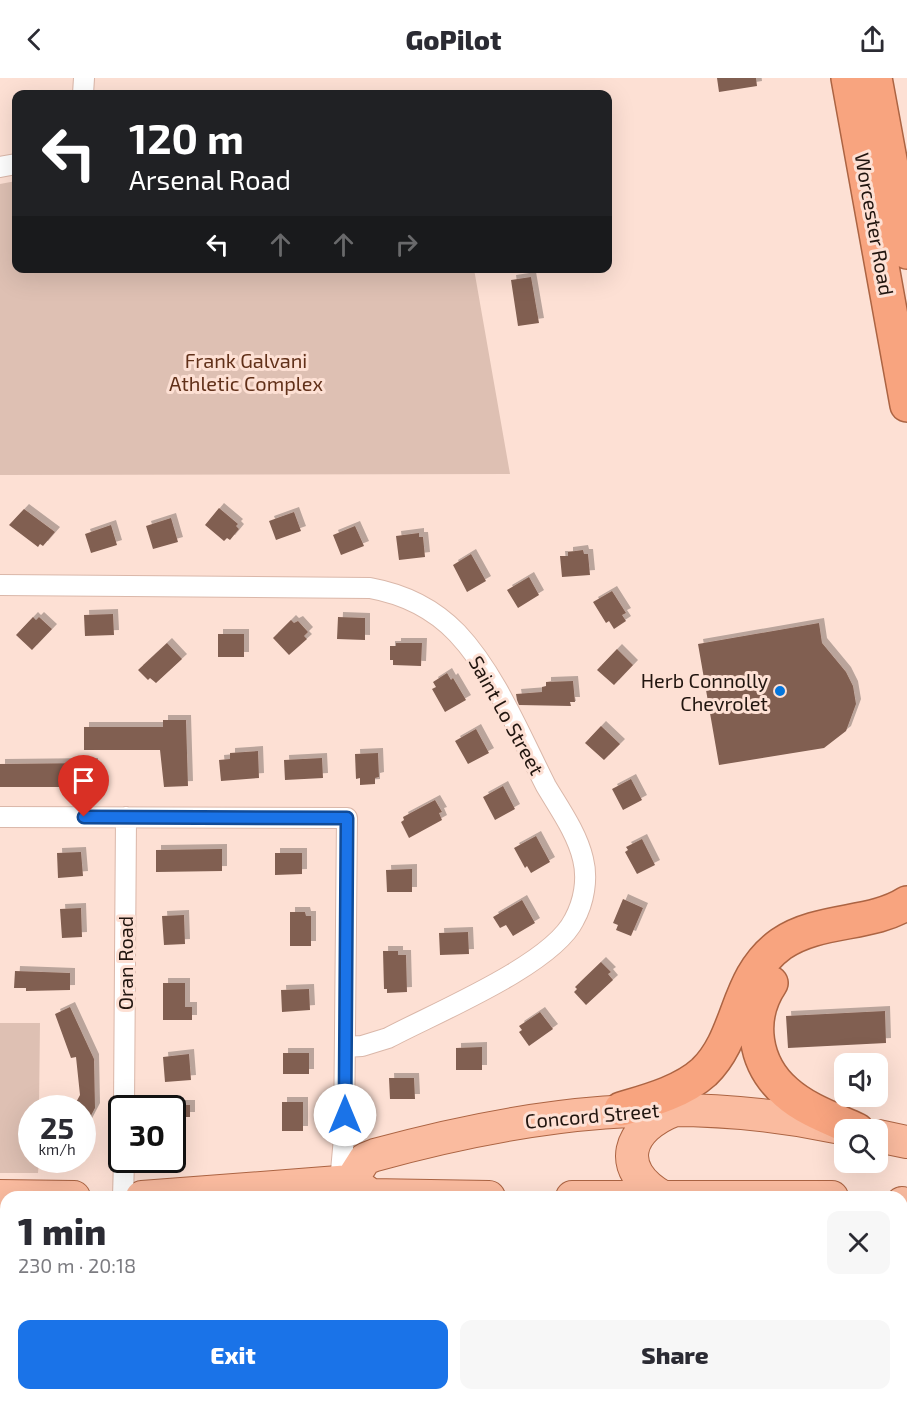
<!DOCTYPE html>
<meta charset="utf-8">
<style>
:root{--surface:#fff;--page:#f7f7f7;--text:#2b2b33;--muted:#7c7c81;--accent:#1a73e8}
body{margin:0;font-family:"Exo 2",sans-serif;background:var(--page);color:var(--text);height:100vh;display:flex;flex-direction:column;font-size:22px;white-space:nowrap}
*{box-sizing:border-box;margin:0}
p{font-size:20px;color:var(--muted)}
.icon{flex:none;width:33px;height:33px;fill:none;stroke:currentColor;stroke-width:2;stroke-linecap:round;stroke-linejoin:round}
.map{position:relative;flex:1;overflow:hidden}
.details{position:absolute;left:0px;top:1113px;width:908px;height:210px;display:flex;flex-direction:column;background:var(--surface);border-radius:18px 18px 0 0;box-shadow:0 6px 24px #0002}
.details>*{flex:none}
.hud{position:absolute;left:12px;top:12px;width:600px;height:183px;border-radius:12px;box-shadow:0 6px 24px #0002;background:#202124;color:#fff;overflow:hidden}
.buttons{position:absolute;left:834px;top:975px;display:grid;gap:12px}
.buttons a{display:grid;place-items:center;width:54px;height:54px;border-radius:12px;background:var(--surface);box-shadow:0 6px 24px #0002;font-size:30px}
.speed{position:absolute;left:18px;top:1017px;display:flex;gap:12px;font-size:30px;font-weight:700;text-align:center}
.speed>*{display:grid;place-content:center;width:78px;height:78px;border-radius:50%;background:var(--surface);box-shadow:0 6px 24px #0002;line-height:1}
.speed small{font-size:15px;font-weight:400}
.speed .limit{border:3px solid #111;border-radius:9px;background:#fff;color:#111}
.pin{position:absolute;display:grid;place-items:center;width:51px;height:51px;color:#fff;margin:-62px -26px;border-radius:50% 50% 50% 0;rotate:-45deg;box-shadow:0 0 6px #0007}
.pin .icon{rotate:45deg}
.me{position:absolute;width:66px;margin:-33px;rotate:0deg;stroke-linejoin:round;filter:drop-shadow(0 0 4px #0008)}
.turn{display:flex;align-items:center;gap:21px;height:126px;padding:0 18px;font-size:27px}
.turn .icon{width:78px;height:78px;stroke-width:2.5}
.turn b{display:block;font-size:42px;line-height:51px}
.lanes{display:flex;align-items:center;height:57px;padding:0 18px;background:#0003;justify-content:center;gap:30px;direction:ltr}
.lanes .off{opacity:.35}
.round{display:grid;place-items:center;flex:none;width:63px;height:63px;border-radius:12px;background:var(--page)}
.summary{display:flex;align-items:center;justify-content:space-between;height:102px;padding:0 18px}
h1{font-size:36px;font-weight:800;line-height:45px}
.primary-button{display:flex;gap:12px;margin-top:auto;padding:12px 18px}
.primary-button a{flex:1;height:69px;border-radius:12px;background:var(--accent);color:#fff;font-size:24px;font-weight:800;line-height:69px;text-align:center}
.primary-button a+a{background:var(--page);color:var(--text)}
header{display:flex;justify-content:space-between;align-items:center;height:78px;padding:0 18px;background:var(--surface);font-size:27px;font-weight:800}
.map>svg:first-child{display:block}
.green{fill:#dec0b3}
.building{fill:#815f51;filter:url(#shadow)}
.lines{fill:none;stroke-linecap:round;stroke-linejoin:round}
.minor-casing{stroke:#dab7a9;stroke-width:22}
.primary-casing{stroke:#ac6443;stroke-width:34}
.trunk-casing{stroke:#ac6443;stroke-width:36}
.minor{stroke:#fff;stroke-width:20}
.primary{stroke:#fabb9f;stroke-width:32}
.trunk{stroke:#f8a47f;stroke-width:33}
.route-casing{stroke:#114b97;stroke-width:15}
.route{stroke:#1a73e8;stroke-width:10}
.poi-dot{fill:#0476dd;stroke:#fde0d4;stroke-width:2}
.labels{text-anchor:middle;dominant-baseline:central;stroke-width:6;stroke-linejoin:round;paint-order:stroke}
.street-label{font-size:20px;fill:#21150f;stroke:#fde0d4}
.park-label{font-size:20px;fill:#613019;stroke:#fde0d4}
.poi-label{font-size:20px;fill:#21150f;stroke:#fde0d4;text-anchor:end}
</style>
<header><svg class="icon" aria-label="back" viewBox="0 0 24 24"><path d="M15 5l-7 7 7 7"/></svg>GoPilot<svg class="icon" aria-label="share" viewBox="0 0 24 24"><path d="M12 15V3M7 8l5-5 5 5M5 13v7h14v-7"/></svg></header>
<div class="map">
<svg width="907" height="1323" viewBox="0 0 907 1323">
<defs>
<filter id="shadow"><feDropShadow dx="5" dy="-5" stdDeviation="0" flood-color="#0004"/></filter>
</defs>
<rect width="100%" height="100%" fill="#fde0d4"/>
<!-- green -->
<path class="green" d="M16,103V190L474,191L510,396L0,397V106Z
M0,945H40L39,1030H32V1082H39L38,1095H0Z"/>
<!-- building -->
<path class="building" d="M717,0H756L757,8L719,14Z
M531,199L539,245L518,248L511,202Z
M219,430L238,446L236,448L239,451L230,462L227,460L224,463L205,447Z
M24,431L55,454L43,468L40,466L38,469L9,447Z
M294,434L301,453L276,462L269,443Z
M171,440L178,464L153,471L146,448Z
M111,447L117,467L91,475L85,456Z
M355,448L364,468L341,477L333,457Z
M419,455V459H423L425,479L399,482L396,458Z
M583,472L584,476H588L590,497L562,499L560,478H568V474Z
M471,476L486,503L467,514L453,487Z
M529,499L539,517L518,530L507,512Z
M612,513L626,535L622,537L626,543L614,551L609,543L606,545L593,524Z
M113,536L114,557L85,558L84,537Z
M33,539L36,542L39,539L52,551L32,572L16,557Z
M338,539L365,540V562L337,561Z
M291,542L294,545L298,543L308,554L304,558L307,561L289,577L273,560Z
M819,545L822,565L846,594L853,608L856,626L846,653L824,670L719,687L698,566Z
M218,556H244V579H218Z
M167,565L182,581L156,605L150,600L148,602L138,592Z
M396,565H422L421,588L393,587V582H390V568H396Z
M617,571L633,587L614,607L597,592Z
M447,595L451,602L453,600L466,622L445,634L432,611L436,609L433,604Z
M573,603L575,624H570L571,628L519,627L517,622L516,616L542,614V609L546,608V604Z
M163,642H186L188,708L164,709L160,672H84V649H163Z
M601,648L620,666L604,682L585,665Z
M476,651L489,675L468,686L455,663Z
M258,673L259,700L221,703L219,682L230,681V675Z
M378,675L379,699L375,700V706L360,707V700L356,701L355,676Z
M322,680L323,700L285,702L284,682Z
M93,685V709H0V686Z
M631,701L642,722L623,732L612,711Z
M503,708L515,731L495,742L483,719Z
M435,722L442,734L439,735L442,742L409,760L401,744L404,742L403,739Z
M536,758L550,784L531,795L527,788L525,790L514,770Z
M642,761L655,787L637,796L625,774L628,772L626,769Z
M222,771V793L156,794V772Z
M81,774L83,798L58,800L57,775Z
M275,775H302V796L275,797Z
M412,791V814H387L386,792Z
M623,821L643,830L631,858L616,852L618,847L613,845Z
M522,822L535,845L513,858L506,847L500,850L493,839Z
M81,830L82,859L62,860L60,831Z
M290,834H305L306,838H311V868H290Z
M184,837L185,866L164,867L162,838Z
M468,854L469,876L440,877L439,855Z
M383,873H398V877H406L407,914L387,915V911H384Z
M601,884L611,894L608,896L613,902L586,927L574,914L577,911L575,909Z
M15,893L70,895V912L26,913V910H14Z
M163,905H185V929H192V942H163Z
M309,911L310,932L282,934L281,912Z
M70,929L94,981L95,1030L82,1055V1030H73L80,1017L76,979L71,980L55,936Z
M885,933L886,965L788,970L786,938Z
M540,934L553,951L529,968L519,954L522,952L519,948Z
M482,969V992H456V970Z
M283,975H309V996H283Z
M189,976L191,1002L165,1004L163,979Z
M389,1000H414L415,1021H390Z
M282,1024H303V1053H282Z
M172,1027H190V1039H172Z"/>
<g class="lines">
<!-- minor casing -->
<g class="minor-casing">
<path id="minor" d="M83,16L84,0
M0,89L16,86
M0,507L370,510C403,516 433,530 457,555C495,595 521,659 546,708C559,730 577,755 583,781C588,801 584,824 574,842C552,887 435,935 388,960L362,968L345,969
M0,739L347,740L344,1060L340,1104
M124,1030L126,739
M123,1119L124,1082
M126,1317V1323
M691,1317V1323
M879,1317V1323
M314,1323L318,1317
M497,1323V1317"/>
</g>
<!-- primary casing -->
<g class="primary-casing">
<path id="primary" d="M878,1058L907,1064
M351,1103L365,1081L375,1077C531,1034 677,1016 836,1049
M0,1118L74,1119
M142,1119L351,1103L371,1117L489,1119
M572,1119H832
M663,1119C614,1091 627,1050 675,1032
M902,1125L907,1126"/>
</g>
<!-- trunk casing -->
<g class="trunk-casing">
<path id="trunk" d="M848,0L907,327
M875,0L907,174
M771,905C747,941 754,986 786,1014C806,1032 833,1041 857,1052
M621,1031C648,1023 682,1014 704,994C742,957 734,900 781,866C819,840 871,848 907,825"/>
</g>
<!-- minor -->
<use href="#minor" class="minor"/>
<!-- primary -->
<use href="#primary" class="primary"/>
<!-- trunk -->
<use href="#trunk" class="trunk"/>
</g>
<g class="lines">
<!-- route casing -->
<g class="route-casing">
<path id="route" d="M84,739L347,740L345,1037"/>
</g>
<!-- route -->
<use href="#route" class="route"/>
</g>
<!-- markers -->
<circle class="poi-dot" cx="780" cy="613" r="6"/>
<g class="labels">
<!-- street labels -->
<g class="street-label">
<text transform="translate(875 146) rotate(80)">Worcester Road</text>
<text transform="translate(507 637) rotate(61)">Saint Lo Street</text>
<text transform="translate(125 885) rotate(-90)">Oran Road</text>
<text transform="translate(592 1037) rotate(-5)">Concord Street</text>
</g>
<!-- park labels -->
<g class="park-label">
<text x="246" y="282">Frank Galvani<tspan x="246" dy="23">Athletic Complex</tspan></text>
</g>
<!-- poi labels -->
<g class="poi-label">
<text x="768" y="602">Herb Connolly<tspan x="768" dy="23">Chevrolet</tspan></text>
</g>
</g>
</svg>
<div class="buttons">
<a><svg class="icon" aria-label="sound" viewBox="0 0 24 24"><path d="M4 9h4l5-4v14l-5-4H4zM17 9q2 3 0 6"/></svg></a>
<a><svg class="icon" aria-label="search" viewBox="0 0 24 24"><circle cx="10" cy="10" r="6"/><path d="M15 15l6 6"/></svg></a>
</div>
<div class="speed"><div>25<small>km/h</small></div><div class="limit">30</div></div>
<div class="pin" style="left:84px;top:739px;background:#d93025"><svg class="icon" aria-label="arrive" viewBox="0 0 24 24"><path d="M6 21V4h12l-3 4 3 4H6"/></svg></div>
<svg class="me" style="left:345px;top:1037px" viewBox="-20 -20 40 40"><circle r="19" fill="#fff"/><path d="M0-13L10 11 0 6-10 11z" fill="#1a73e8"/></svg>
<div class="hud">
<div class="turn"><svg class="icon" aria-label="left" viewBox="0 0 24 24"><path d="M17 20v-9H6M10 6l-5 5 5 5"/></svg><div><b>120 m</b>Arsenal Road</div></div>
<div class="lanes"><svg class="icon" aria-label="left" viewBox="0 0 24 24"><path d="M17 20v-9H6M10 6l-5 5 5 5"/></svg><svg class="icon off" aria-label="ahead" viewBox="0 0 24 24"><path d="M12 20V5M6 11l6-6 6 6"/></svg><svg class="icon off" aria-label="ahead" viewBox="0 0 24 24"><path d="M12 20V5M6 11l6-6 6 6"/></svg><svg class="icon off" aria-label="right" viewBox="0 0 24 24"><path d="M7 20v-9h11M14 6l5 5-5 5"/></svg></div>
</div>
<section class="details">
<div class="summary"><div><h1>1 min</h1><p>230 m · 20:18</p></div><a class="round"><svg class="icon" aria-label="close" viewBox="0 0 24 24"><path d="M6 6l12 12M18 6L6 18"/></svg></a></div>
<div class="primary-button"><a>Exit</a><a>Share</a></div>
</section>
</div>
